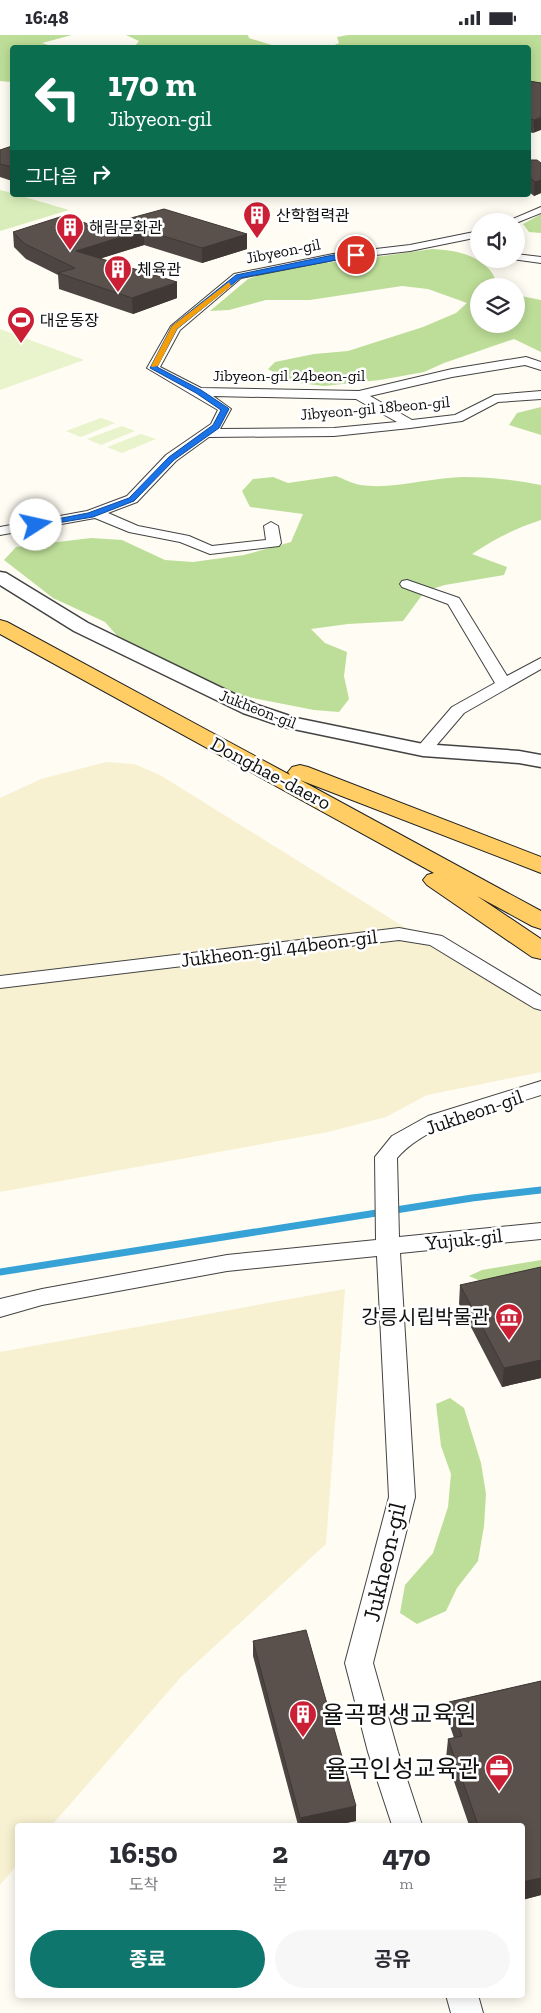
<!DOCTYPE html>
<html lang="ko">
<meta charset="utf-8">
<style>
:root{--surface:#fff;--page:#f7f7f7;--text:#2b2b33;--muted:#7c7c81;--accent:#0f766e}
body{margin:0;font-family:"Zilla Slab","Noto Sans KR",serif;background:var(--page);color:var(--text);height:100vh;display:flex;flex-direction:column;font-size:19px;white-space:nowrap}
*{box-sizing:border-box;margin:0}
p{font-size:16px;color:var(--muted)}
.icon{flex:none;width:28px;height:28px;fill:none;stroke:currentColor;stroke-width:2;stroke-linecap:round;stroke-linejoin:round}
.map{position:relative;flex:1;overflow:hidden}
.panel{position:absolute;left:15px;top:1788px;width:510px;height:175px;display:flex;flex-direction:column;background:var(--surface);border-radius:5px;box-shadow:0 2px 12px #0003}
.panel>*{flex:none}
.hud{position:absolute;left:10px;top:10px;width:521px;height:152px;border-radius:5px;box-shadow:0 2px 12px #0003;background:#0b6e4f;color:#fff;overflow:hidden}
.fabs{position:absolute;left:470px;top:178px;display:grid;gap:10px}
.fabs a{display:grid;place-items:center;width:55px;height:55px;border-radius:50%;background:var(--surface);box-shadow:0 2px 12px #0003;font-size:25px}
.pin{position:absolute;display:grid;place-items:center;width:42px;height:42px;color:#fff;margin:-21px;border:2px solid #fff;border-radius:50%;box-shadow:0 1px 5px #0007}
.me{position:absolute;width:55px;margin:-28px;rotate:80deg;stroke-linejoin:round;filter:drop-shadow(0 0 4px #0008)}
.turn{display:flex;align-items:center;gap:18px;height:105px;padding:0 15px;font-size:22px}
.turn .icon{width:65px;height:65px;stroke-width:2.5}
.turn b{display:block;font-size:35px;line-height:42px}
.then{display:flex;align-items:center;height:48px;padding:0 15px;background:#0003;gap:10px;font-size:19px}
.eta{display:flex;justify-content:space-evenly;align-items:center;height:85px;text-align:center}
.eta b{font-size:30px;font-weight:700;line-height:35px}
.cta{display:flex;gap:10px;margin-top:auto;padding:10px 15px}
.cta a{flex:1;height:58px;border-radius:30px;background:var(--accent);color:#fff;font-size:20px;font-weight:700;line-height:58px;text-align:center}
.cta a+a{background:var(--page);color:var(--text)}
.status{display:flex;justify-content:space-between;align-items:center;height:35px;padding:0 25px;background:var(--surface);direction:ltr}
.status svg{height:14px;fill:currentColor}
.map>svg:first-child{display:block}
.farmland{fill:#f7f1d1}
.green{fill:#d8edba}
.forest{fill:#bdde98}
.pitch{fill:#e9f3cc}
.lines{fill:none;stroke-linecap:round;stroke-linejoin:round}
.stream{stroke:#37a2d5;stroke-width:7}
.minor-casing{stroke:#434343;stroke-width:2}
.tertiary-casing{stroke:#434343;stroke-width:3}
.primary-casing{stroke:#212121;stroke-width:2}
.minor{fill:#fff;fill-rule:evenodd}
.tertiary{fill:#fff;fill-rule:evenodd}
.primary{fill:#ffcd63;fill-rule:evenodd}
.wall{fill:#4d4541}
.shaded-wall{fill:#3f3835}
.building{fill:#5a504c;stroke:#3f3835}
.route{fill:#1a73e8;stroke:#114b97}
.slow{fill:#f59e0b}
.labels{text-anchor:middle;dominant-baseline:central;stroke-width:5;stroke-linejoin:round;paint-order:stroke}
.far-poi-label{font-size:16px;fill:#101010;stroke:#fff;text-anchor:start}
.far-street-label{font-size:16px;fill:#101010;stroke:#fff}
.street-label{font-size:20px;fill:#101010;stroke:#fff}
.poi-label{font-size:20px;fill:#101010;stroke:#fff;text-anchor:end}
.near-street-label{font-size:24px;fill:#101010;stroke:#fff}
.near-poi-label{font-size:24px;fill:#101010;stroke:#fff;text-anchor:start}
</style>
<div class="status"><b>16:48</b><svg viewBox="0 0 49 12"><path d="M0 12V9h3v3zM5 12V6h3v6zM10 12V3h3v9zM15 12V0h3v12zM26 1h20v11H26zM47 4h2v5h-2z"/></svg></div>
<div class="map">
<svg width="541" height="1978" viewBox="0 0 541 1978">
<rect width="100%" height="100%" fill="#fffcf3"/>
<!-- farmland -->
<path class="farmland" d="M106,727L134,729L160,740L541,977V1037L427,1060L386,1082L328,1097L0,1157V763L41,744Z
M345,1254L326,1509L181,1642L52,1790H18L17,1830L0,1850V1317Z"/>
<!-- green -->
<path class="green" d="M0,155L12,158V160H18L69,175L0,196Z"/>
<!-- forest -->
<path class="forest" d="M0,0H72L42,8L54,12H12V47L0,46Z
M126,0H248L249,3L278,12H134L139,6Z
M348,0H541V59L529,56V12H330L339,8L337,2Z
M541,179V198L529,197L523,189Z
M432,214C453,215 473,218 489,234C493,238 496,246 499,251H479V289H516V260L541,265V317L514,304L444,328L424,337L380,345L324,351L291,347L268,334L275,327L314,319L348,316L423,292L456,278L467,268L428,254L402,251L310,265H266L229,275L210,276L248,244L266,238L318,228L348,226Z
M541,372V400L509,390L517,378Z
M336,441C344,444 353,449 361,450C392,455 432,442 464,442C490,442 516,445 541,450V485C516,493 494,504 472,519L507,532L504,540L445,550L425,556L403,586L348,589L311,594L325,608L347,617L344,641L349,664L339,677L314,675L228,658L121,605L105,587L53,563L4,525L16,512L91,503L122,505L165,525L193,527L244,520L291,507L303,479L250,472L242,456L253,444L273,442L288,448Z
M541,1225V1234L483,1247L469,1241L482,1235Z
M450,1363L464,1373L481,1428L486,1459L484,1491L478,1526L457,1553L446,1576L417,1589L400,1578L405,1550L433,1518L448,1472L451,1439L441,1411L436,1369Z"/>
<!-- pitch -->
<path class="pitch" d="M0,294L84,325L0,355Z
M101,383L115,388L81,402L66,396Z
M122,391L135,396L101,410L87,404Z
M141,399L156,404L122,418L107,412Z"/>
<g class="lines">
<!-- stream -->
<path class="stream" d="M0,1237L472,1163L541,1155"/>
<!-- minor casing -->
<g class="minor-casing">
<path id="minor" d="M541,172V178L516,188V186H508Z
M479,196V202L410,216L333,225L241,243L180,295L160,332L201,353L359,356L452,334L526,322L541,327V335L525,330L452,342L370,361L412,385L455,380L495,360L541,356V364L498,367L462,386L410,393L334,401L209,402L176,426L137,467L108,478L138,491L189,501L212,511L266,505L264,491L271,487L278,491L281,508L279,511L210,519L180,507L129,497L95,483L0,500V492L87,476L127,461L166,420L211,389L218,375L147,333L171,291L234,239L333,219L410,210ZM213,361L356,364L397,387L334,393L220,394L231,374Z
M516,219L541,222V228L512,224H516Z
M407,545L459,563L507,641L541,623V634L464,678L429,719H417L415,715L452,672L495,648L448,569L402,552L400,549L402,546Z
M399,893L442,901L541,961V975L534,973L430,910L399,905L0,953V941Z
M541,1046V1060C495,1075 429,1086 397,1123L399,1202L541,1188V1204L400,1218L415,1462L373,1628L398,1717L422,1790H392L368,1717L345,1628L389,1462L377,1221L227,1236L42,1270L0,1282V1264L42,1254L227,1220L376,1205L375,1122L392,1101L428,1081Z
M446,1960H478L483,1978H451Z"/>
</g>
<!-- tertiary casing -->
<g class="tertiary-casing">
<path id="tertiary" d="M0,537L6,538L88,588L257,670L296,683L423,709L519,716L541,720V732L519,728L423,721L284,692L243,678L74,596L0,550Z"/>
</g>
<!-- primary casing -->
<g class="primary-casing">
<path id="primary" d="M0,585L7,587L290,740L288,737L292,732L300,730L308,732L541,822V838L300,745L541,876V894L532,891L477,861L541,904V924L532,922L427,850L423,845L427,840L434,838L0,599Z"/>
</g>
<!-- minor -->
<use href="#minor" class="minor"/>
<!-- tertiary -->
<use href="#tertiary" class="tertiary"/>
<!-- primary -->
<use href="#primary" class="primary"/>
</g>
<!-- wall -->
<path class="wall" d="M529,46L541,48L533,98L529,97Z
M12,111V146L0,142V115Z
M529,125L541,128V158L534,161L529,157Z
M98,192L247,199V214L202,228L144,210L101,223L177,263L133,279L59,254L58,240L26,224L14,212L13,197Z
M541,1232V1343L502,1352L459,1269L460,1250Z
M253,1606L356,1771V1786L336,1790H298L253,1621Z
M541,1646V1860L522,1865V1790H469L446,1723L448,1704L454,1703L448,1685L449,1667Z"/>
<!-- shaded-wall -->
<path class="shaded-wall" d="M541,82V95L533,98L534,85Z
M541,145V158L534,161L535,147Z
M144,195V210L77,231L76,216Z
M247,199V214L202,228V213Z
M177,247V263L133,279L132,263Z
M541,1325V1343L502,1352L504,1333Z
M356,1771V1786L336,1790H300V1783Z
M541,1843V1860L522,1865V1847Z"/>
<!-- building -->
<path class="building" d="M529,46L541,48V82L534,85L529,84Z
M12,111V132L0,129V115Z
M529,125H537L541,128V145L535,147L529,142Z
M164,174L247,199L202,213L144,195L76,216L177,247L132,263L58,238L75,233L25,209L13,197L63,181L98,192Z
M541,1232V1325L504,1333L460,1250Z
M306,1595L356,1771L300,1783L253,1606Z
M541,1646V1843L522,1847V1790H478L448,1704L462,1701L449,1667Z"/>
<!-- route -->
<path class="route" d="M356,218L358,221L240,243L177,294L157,332L201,355L228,373L229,374L219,393L174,425L134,466L93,482L33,492L32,490L36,488L88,478L129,463L169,422L213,390L221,375L196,358L150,333L172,291L236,240L333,220Z"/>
<!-- slow -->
<path class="slow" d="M229,247L231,251L177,294L158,331L152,332L151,331L172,291Z"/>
<!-- icons -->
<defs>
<g id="building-pin" transform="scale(1.4375)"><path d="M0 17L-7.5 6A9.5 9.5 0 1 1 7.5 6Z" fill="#ca1f34" stroke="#fff"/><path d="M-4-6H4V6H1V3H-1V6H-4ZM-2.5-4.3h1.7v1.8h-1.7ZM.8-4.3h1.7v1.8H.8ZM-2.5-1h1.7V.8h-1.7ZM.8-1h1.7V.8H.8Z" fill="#fff"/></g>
<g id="stadium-pin" transform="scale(1.4375)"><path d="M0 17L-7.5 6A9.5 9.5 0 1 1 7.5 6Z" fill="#ca1f34" stroke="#fff"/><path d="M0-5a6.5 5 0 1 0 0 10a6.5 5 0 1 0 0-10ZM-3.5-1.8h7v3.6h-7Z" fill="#fff"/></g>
<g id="museum-pin" transform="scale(1.4375)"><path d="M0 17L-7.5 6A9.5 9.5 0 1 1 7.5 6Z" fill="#ca1f34" stroke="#fff"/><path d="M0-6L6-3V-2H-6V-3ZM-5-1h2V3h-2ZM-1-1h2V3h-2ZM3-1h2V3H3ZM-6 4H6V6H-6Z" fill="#fff"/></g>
<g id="office-pin" transform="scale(1.4375)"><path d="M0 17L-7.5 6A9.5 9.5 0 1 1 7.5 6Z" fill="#ca1f34" stroke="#fff"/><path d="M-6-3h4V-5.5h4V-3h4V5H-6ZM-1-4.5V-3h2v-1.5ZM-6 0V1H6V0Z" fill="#fff"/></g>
</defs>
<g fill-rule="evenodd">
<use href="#building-pin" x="257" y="180"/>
<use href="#building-pin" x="70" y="192"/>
<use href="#building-pin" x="118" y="234"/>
<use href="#stadium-pin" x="21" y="285"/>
<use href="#museum-pin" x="509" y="1282"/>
<use href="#building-pin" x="303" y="1679"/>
<use href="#office-pin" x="499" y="1733"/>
</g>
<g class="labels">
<!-- far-poi labels -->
<g class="far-poi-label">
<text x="276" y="180">산학협력관</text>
<text x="89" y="192">해람문화관</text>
<text x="137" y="234">체육관</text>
<text x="40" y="285">대운동장</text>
</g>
<!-- far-street labels -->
<g class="far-street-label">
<text transform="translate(283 216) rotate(-11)">Jibyeon-gil</text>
<text x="289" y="340">Jibyeon-gil 24beon-gil</text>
<text transform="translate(375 373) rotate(-5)">Jibyeon-gil 18beon-gil</text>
<text transform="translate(258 674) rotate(21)">Jukheon-gil</text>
</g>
<!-- street labels -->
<g class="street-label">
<text transform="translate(271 738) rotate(28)">Donghae-daero</text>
<text transform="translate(279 913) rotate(-7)">Jukheon-gil 44beon-gil</text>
<text transform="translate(474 1077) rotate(-19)">Jukheon-gil</text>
<text transform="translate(464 1204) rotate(-6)">Yujuk-gil</text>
</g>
<!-- poi labels -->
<g class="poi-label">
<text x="490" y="1282">강릉시립박물관</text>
</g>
<!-- near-street labels -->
<g class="near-street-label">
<text transform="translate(384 1527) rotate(-77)">Jukheon-gil</text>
</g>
<!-- near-poi labels -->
<g class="near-poi-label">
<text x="322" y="1679">율곡평생교육원</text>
<text x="480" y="1733" text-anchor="end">율곡인성교육관</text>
</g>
</g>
</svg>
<div class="fabs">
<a><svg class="icon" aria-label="sound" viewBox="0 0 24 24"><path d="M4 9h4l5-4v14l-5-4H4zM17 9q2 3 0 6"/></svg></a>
<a><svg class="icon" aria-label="layers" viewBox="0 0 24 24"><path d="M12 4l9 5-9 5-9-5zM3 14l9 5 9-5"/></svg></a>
</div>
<div class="pin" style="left:356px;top:220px;background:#d93025"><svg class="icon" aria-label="arrive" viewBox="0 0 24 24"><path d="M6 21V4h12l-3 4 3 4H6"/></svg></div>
<svg class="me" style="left:36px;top:490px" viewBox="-20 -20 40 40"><circle r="19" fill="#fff"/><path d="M0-13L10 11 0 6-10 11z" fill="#1a73e8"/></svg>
<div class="hud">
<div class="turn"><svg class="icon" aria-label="left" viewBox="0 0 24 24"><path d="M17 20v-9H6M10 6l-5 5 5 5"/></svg><div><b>170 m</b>Jibyeon-gil</div></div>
<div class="then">그다음<svg class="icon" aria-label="right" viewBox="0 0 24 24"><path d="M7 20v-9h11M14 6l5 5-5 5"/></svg></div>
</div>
<section class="panel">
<div class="eta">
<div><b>16:50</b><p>도착</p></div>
<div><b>2</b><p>분</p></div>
<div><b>470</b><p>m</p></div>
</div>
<div class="cta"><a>종료</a><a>공유</a></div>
</section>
</div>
